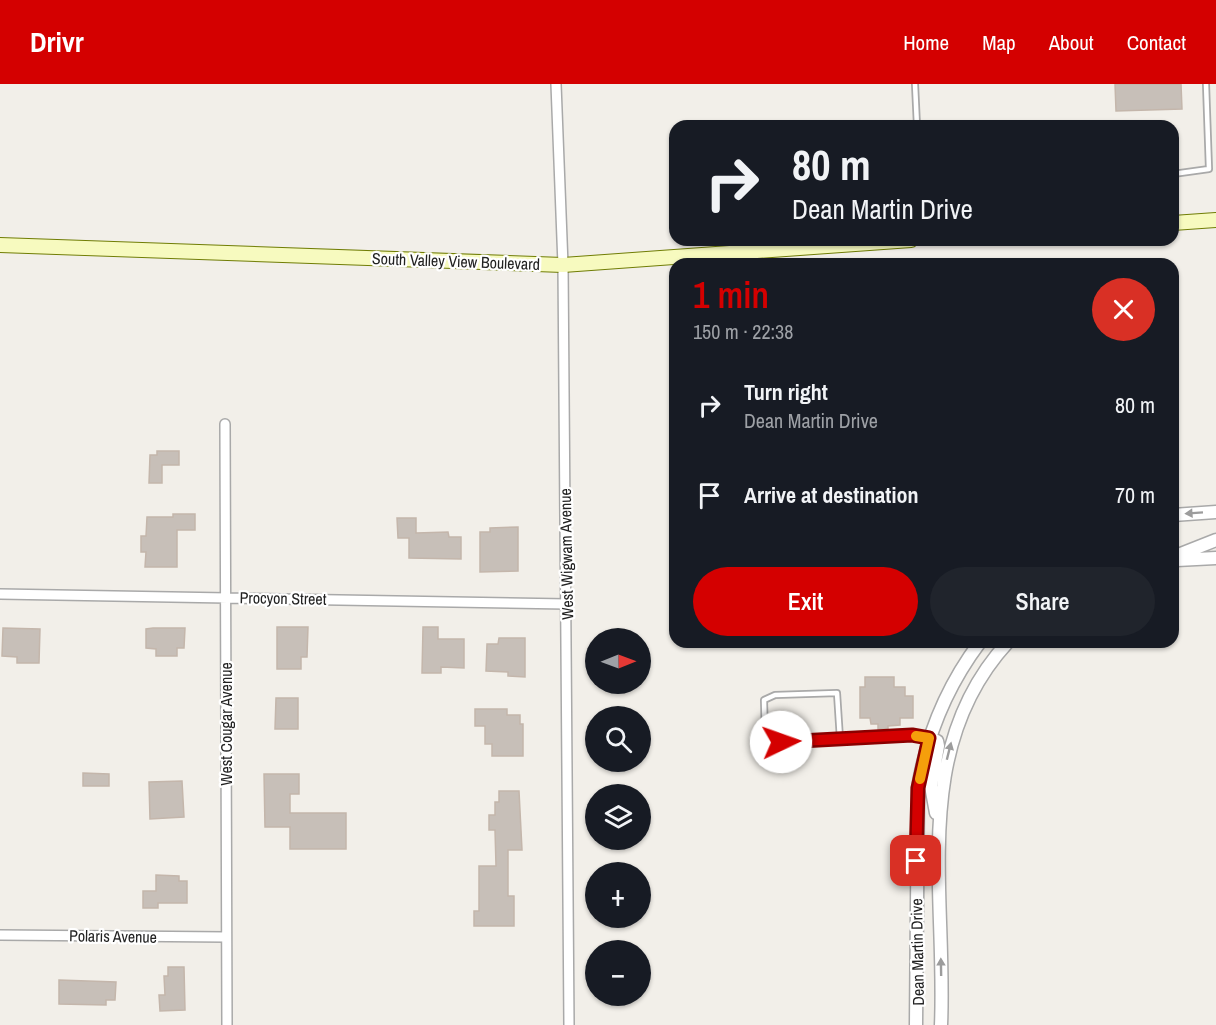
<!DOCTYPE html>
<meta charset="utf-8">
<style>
:root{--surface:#171b24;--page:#20242c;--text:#f1f3f6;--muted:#9ea1a6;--accent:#d40000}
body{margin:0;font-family:"Archivo Narrow",sans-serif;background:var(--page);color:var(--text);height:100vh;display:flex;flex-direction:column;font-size:22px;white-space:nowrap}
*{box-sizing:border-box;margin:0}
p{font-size:20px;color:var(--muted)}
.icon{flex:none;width:33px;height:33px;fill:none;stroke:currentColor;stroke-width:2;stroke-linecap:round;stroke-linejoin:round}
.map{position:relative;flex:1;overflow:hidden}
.sheet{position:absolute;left:669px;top:174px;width:510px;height:390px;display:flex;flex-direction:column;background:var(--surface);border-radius:18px;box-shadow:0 2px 4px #0004}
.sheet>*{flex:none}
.banner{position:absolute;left:669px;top:36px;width:510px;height:126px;border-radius:18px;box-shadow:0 2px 4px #0004;background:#171b24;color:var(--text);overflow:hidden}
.needle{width:39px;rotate:89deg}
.controls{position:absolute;left:585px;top:544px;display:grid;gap:12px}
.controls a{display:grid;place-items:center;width:66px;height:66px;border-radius:50%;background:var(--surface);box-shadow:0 2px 4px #0004;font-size:30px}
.pin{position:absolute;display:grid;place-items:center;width:51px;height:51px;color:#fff;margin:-26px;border-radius:12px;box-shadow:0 3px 9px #0006}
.me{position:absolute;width:66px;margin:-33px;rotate:87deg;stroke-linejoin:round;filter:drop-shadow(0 0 4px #0008)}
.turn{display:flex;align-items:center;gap:21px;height:126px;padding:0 24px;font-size:27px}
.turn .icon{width:78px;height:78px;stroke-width:2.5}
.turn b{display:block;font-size:42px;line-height:51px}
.round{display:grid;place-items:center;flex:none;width:63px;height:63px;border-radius:32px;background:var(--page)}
.overview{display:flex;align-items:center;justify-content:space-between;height:102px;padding:0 24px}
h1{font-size:36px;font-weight:600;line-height:45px;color:var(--accent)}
.action{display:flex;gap:12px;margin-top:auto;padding:12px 24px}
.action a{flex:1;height:69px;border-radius:36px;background:var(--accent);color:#fff;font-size:24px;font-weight:600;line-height:69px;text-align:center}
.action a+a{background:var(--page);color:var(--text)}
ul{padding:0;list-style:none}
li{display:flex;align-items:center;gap:18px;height:90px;padding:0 24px}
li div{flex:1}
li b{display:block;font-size:22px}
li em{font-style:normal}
header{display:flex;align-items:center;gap:36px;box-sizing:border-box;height:84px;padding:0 30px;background:var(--accent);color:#fff}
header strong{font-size:28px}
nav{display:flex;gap:33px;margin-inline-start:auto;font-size:21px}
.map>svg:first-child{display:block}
.building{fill:#c7bfb8;stroke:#c4b6ab;stroke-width:1.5}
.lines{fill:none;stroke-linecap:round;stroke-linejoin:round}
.service-casing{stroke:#a9a9a9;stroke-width:8}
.minor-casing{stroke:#a9a9a9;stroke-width:12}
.tertiary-casing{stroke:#a9a9a9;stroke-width:15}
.secondary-casing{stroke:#707d05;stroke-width:16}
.service{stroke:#fff;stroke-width:4.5}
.minor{stroke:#fff;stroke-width:9}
.tertiary{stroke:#fff;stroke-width:12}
.secondary{stroke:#f7fabf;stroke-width:14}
.oneway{fill:#9c9c9c}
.route-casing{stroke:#8a0000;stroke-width:15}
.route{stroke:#d40000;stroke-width:10}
.slow{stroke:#f59e0b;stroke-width:10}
.labels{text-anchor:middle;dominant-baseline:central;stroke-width:4.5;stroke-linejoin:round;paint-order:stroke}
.street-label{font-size:16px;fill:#222;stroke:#fff}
</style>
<header>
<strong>Drivr</strong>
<nav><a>Home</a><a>Map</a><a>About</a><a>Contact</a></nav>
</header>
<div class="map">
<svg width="1216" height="941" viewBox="0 0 1216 941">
<rect width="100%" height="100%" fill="#f2efe9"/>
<!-- building -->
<path class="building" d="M1115,0H1181L1182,25L1116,27Z
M157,367H179V381H162V399H149L150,371H157Z
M173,430H195V446H177V483H145L146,468H141V452H146L147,433H173Z
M397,434H416V449L448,448L449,453H461V475L409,474V454H398Z
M518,443V487L480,488V448H490V444Z
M277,543H308L307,573H301V585H277Z
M423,543H438V555H464V584L441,583V589H422Z
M3,544L40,545L39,579H17V573L2,572Z
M153,544H185L184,564H177V572H156V565L146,564V545Z
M499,554H525V593L508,592V588L486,587L487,560H498Z
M865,593H894V603H905V612H913V634H900V641L888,642V645H878V640H871L870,634H860V603H865Z
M276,614H298V645H275Z
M475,625H507V631H520V640H523V672H492V660H485V642H475Z
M83,689L109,690V702H83Z
M264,690H299V710H290V729H346V765H290V743H265Z
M182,697L184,733L150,735L149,698Z
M499,707H519L522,766H508V812H514V842H474V827H479V782H496L495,746H489V731H495V718H499Z
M156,791L179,792V797H187V819H158V824H143V807H156Z
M168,883H184L185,926L160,927L159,911H165L164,892H168Z
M59,896L116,898L115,916H106V921L59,920Z"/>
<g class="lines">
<!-- service casing -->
<g class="service-casing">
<path id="service" d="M915,0L917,42
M1173,90L1209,85L1206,0
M840,655L837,609L775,611L764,616L765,653C817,668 875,644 929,654"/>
</g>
<!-- minor casing -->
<g class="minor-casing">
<path id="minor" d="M556,0L563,181L569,941
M225,340L227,941
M0,510L567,520
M0,851L226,853"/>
</g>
<!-- tertiary casing -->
<g class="tertiary-casing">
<path id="tertiary" d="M1173,431L1216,428
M1173,473L1216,456
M1177,476L1216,474
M929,654L937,657L938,662L931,702L936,729
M916,941L918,704C927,649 947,602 980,558
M941,941C947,809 909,665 1008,558"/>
</g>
<!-- secondary casing -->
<g class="secondary-casing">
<path id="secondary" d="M1173,139L1216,136
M0,161L563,181L911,156"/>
</g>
<!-- service -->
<use href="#service" class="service"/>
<!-- minor -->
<use href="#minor" class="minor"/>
<!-- tertiary -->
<use href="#tertiary" class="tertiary"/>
<!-- secondary -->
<use href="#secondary" class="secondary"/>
</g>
<!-- one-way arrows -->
<defs><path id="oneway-solid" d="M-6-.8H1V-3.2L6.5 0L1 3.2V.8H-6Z" transform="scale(1.5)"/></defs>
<g class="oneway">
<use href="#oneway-solid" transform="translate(1194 429) rotate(176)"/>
<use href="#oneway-solid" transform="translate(949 667) rotate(-76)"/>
<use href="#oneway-solid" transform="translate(941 883) rotate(-91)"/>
</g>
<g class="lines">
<!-- route casing -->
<g class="route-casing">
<path id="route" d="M781,658L912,651L929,654L918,704L916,777"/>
</g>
<!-- route -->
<use href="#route" class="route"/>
<!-- slow -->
<path class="slow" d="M916,652L929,654L920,695"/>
</g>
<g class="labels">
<!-- street labels -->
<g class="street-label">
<text transform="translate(456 177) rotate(2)">South Valley View Boulevard</text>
<text transform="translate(566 470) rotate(-91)">West Wigwam Avenue</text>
<text transform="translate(283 514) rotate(1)">Procyon Street</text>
<text transform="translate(226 640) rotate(-90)">West Cougar Avenue</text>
<text transform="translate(113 852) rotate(1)">Polaris Avenue</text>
<text transform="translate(917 868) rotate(-91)">Dean Martin Drive</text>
</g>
</g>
</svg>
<div class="controls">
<a><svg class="needle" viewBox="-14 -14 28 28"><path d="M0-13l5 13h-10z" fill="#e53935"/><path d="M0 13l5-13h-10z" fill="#9ea1a6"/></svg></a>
<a><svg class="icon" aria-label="search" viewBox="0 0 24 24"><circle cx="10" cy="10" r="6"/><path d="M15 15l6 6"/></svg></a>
<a><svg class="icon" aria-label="layers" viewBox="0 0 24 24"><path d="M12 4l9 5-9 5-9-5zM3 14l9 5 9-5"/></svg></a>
<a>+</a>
<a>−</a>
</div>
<div class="pin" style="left:916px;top:777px;background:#d93025"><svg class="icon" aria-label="arrive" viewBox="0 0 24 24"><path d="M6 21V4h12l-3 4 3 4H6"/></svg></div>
<svg class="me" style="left:781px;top:658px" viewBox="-20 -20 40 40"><circle r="19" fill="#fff"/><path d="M0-13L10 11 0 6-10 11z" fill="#d40000"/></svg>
<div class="banner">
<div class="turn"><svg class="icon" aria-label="right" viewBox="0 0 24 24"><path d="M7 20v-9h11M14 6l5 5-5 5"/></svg><div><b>80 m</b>Dean Martin Drive</div></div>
</div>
<section class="sheet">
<div class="overview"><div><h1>1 min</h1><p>150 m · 22:38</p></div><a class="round" style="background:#d93025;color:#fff"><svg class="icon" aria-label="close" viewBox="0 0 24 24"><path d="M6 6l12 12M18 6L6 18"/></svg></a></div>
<ul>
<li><svg class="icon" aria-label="right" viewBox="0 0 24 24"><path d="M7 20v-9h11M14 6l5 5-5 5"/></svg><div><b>Turn right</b><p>Dean Martin Drive</p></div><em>80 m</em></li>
<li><svg class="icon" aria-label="arrive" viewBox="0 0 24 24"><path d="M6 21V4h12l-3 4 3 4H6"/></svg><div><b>Arrive at destination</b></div><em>70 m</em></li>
</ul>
<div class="action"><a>Exit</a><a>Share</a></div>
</section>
</div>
